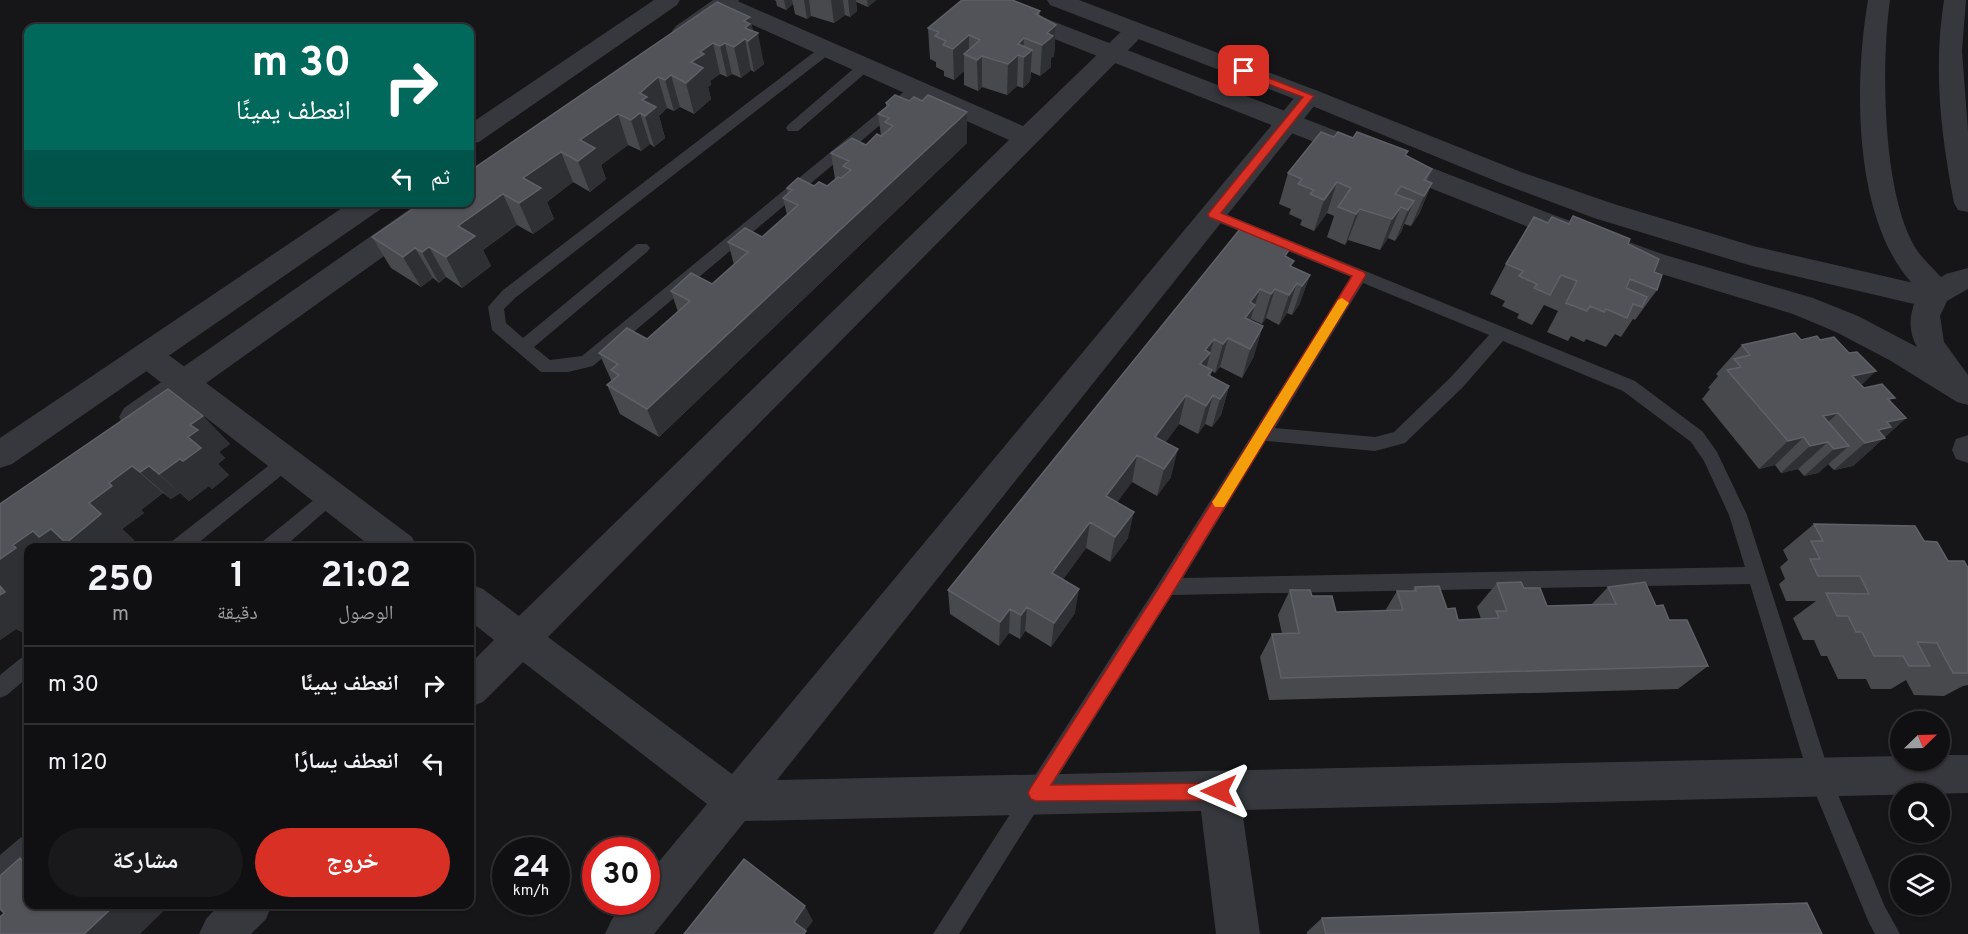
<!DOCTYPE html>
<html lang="ar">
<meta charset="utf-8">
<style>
:root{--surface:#101012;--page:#19191b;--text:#f1f3f6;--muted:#9c9d9f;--line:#303032;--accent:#d93025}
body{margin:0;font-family:Overpass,"Noto Naskh Arabic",sans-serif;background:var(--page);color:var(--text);direction:rtl;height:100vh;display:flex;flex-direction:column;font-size:22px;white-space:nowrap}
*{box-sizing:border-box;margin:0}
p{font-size:20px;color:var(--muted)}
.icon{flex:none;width:33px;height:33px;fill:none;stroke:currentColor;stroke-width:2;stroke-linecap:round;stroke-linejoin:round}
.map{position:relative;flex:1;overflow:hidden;direction:ltr}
.panel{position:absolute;left:24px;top:543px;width:450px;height:366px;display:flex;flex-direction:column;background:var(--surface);border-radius:12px;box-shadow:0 2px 4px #0004,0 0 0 2px var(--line);direction:rtl}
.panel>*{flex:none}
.banner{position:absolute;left:24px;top:24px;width:450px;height:183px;border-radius:12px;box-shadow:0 2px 4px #0004,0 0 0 2px var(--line);direction:rtl;background:#00695c;color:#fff;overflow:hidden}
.needle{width:39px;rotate:67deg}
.tools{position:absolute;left:1890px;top:711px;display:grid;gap:12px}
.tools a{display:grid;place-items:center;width:60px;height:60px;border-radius:50%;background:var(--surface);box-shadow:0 2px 4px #0004,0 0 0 2px var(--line);font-size:30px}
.speed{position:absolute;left:492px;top:837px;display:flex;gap:12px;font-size:30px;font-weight:700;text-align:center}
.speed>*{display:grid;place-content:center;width:78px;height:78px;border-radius:50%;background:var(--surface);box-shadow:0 2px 4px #0004,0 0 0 2px var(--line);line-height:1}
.speed small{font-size:15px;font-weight:400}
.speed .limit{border:9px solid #d22;background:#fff;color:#111}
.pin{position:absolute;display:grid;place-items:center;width:51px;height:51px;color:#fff;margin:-26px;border-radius:12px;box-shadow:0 3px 9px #0006}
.me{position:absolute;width:66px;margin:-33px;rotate:270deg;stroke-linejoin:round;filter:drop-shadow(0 0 4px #0008)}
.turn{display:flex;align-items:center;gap:21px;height:126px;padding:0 24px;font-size:27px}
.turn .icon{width:78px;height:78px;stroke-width:2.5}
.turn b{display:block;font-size:42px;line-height:51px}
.then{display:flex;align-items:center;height:57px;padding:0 24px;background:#0003;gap:12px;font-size:22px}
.eta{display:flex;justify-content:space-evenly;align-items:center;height:102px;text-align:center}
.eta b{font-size:36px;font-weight:700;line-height:42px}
.cta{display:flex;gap:12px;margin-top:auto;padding:12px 24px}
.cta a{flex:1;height:69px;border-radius:36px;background:var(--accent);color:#fff;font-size:24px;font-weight:700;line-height:69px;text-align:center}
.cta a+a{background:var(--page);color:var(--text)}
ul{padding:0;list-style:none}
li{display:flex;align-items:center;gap:18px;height:78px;padding:0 24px;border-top:2px solid var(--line)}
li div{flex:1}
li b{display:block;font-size:22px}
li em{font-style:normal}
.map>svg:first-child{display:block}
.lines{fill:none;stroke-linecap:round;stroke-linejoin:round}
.service{fill:#37383d;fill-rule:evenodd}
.minor{fill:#37383d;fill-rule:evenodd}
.tertiary{fill:#37383d;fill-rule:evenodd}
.wall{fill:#47494d}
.shaded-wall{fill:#2f3033}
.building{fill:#525359;stroke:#5f6168;stroke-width:1.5}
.route{fill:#d93025;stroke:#8d1f18;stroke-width:1.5}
.slow{fill:#f59e0b}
</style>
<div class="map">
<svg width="1968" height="934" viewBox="0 0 1968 934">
<rect width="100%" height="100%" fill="#161618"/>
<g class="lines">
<!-- service -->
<path class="service" d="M827,45L834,49L832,52L515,298L504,309L506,323L523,338L637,244H647L650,248L647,252L534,347L550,360L582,356L911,86L916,85L923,89L593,366L568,372H541L492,330L488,307L503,290L822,46Z
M865,62L870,63L872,66L870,69L798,131H788L786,128L788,125L860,63Z
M1213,209L1635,381L1703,432L1717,452L1747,515L1831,778L1885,907L1900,934H1875L1869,923L1809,778L1750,584L1172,595L959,934H933L1160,581L1351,277L1208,218L1205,214ZM1363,283L1489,335L1451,377L1394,432L1375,437L1275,428ZM1503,341L1623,391L1691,442L1704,461L1729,515L1745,567L1183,578L1266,441L1375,451L1405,443L1463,387Z
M287,454L293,456L296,461L293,466L192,548H169L171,542L281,456Z
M332,487L338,490L341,495L338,500L283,548H260L262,542L326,490Z
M28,656V677L7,695L0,698V675L21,658Z
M28,835V860L8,878L0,881V855L20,838Z"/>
<!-- minor -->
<path class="minor" d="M714,0H735L1023,126L1128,25L1136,23L1144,25L1148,30L548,637L732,774L1300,91L1309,88L1318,91L1322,96L1318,101L777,780L1900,756V760H1940V755H1968V793L1242,810L1260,934H1216L1201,811L745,821L654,934H605L612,919L626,902H646V877L707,804L523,662L483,702L470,707V664L494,640L470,621V584L483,589L519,616L1009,140L715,8L711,3Z
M1868,0H1890C1881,63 1882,194 1916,249C1926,264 1942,275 1952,291L1947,298C1929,304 1922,294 1910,281C1853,215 1854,82 1868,0Z
M147,343L158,347L412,537L417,548H373L136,363L132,355L136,347Z
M1968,435V463L1956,459L1952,450L1956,439Z
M220,904H272L266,919L251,934H199L206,919Z"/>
<!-- tertiary -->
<path class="tertiary" d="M654,0H680L677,5L479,142L470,144V124Z
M713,0H739L736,5L692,36L684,38L676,36L672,31L676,26Z
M966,0H998L1551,214L1665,255L1813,298L1858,316L1917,347C1909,333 1909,319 1914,304L1752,266L1594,218L1503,184L1300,101L1050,5L1047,0H1079L1318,91L1521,172L1614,204L1753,246L1927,286L1946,274L1968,268V289L1947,301L1940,316L1944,342L1968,375V405L1957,402L1891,361L1836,332L1793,314L1645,269L1531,228L969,5Z
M1944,0H1966L1962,51L1968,131V212L1958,210L1954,203C1941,135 1933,69 1944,0Z
M351,202H384L381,209L12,464L0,468V438Z
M420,202H453L450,209L146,426L135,430L124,426L119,417L124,408Z"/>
</g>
<!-- wall -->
<path class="wall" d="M774,0H876L868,7L856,2L857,11L850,17L845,15L834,23L811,16L807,19L795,14L793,4L786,10L777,6L776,1Z
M1040,11L1039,16L1056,25L1054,56L1051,58V67L1040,76L1031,72L1030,81L1023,88L1017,86L1007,95L982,87L978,91L964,85V71L954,80L944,76V71L936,67V62L930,59L928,28Z
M750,17L753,31L764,64L754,72L751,70L741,78L732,74L727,77L720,74L710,81L711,85L708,87L711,99L694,114L680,107L674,111L667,108L659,116L665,138L654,147L650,144L641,151L628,145L601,165L606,179L590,192L573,182L547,202L554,219L533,234L517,225L483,250L491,266L462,288L446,277L439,283L433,278L421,287L391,268L372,237L470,171Z
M922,101L967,112V143L659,437L620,414L607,385L612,382L599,353L647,339L678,312L671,291L712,284L734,265L728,242L762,237L787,215L783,198L788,194L787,188L827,186L835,179L831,153L866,145L881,136L878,114L886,107V103Z
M1334,137L1353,138L1406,156L1432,169L1427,181L1432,183L1419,214L1411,226L1404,224L1401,232L1395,241L1388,238L1380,250L1348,240L1345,245L1327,237L1334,216L1327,213L1314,231L1300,225L1302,220L1289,214L1291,209L1279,204L1288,173Z
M1548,223H1569L1628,244L1654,272L1657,290L1635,320L1633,319L1621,337L1615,334L1606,347L1586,339L1584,342L1571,336L1568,341L1547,332L1558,311L1544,305L1532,325L1517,318L1519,314L1502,306L1505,301L1490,294L1506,264Z
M1287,257L1292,267L1310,275L1299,305L1292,315L1287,313L1279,325L1266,318L1262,324L1251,319L1254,356L1242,378L1220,367L1215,373L1212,371L1210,377L1229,386L1221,415L1212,427L1205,424L1198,434L1179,424L1165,443L1171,477L1157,496L1132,482L1117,502L1128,538L1110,562L1086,548L1063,579L1075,613L1051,647L1025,631L1020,639L1009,633L999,646L950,614L948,590Z
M1801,340L1864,388L1891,402L1906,418L1853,466L1834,470L1828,464L1818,473L1804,476L1798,469L1781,473L1775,465L1759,469L1702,399L1710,389L1708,388L1718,376L1716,374L1742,345Z
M203,416L230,444L219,452L225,458L218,464L229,475L212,489L209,486L189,501L180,493L171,499L163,493L141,510L144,513L122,529L134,540L125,548H28V627L22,632L16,629L0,640V504Z
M1814,524L1924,541L1948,561L1968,568V685L1963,686L1944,696L1914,695L1906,680L1891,689H1871L1866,679H1838L1827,656H1821L1814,640H1803L1793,618L1816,601H1786L1779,584L1785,579L1780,567L1788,560L1783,550Z
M1497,583L1524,588L1547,606L1591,605L1608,587L1656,606L1669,620L1708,666L1678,689L1269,700L1260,657L1272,634H1282L1278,615L1290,590L1312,596L1336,612L1385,611L1397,591H1412L1415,587L1447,609L1458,620L1481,619L1477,607Z
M1322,918L1822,934H1307V932Z"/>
<!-- shaded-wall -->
<path class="shaded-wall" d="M784,0H792L793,4L786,10Z
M804,0H809L811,16L807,19Z
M831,0H843L845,15L834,23Z
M848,0H856L857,11L850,17Z
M867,0H876L868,7Z
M750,17L754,36L758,33L764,64L754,72L744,21Z
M1056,25L1054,56L1051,58V67L1040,76L1042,45L1047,33Z
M969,35V56L964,54V71L954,80L953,49Z
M1024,38L1023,57L1018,55L1017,86L1007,95L1008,64L1018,44Z
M745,39L751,70L741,78L734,47Z
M713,43L720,74L710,81L711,85L708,87L711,99L694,114L686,83L691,62L700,52Z
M725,43L732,74L727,77L720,46Z
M1032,50L1030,81L1023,88L1024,57Z
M982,56V87L978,91L977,60Z
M671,75L680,107L674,111L665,80Z
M658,77L667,108L659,116L665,138L654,147L645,116L640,93Z
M967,112V143L659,437L647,409Z
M640,113L650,144L641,151L631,120Z
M618,114L628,145L601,165L606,179L590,192L578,161L580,140Z
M561,152L573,182L547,202L554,219L533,234L519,203L523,178Z
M1337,182L1327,213L1314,231L1324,200Z
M1432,183L1419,214L1411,226L1424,196Z
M503,194L517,225L483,250L491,266L462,288L446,257L458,226Z
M1414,201L1401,232L1395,241L1408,210Z
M1401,207L1388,238L1380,250L1392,219Z
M1360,209L1348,240L1345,245L1356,214Z
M429,247L446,277L439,283L422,252Z
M415,248L433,278L421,287L403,257Z
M1310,275L1299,305L1292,315L1302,286Z
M1297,283L1287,313L1279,325L1289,295Z
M1260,289L1246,334L1240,343L1250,302Z
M1275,289L1266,318L1262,324L1271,294Z
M1263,326L1254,356L1242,378L1250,349Z
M1228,338L1220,367L1215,373L1223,344Z
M1214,339L1206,369L1200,364L1205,350Z
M1876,371L1846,400L1852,376Z
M1229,386L1221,415L1212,427L1220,399Z
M1186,395L1179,424L1151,462L1155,437Z
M1213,395L1205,424L1198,434L1206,406Z
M1838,413L1808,441L1804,437L1775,465L1759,469L1788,441L1823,416Z
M203,416L230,444L219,452L225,458L218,464L229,475L212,489L209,486L189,501L159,474L188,437L190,425Z
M1906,418L1853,466L1834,470L1865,443L1864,442L1887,422Z
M1828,442L1798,469L1781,473L1810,446Z
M1849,446L1818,473L1804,476L1834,449Z
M1178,449L1171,477L1157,496L1164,469Z
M1137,455L1132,482L1102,523L1106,496Z
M132,466L163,493L141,510L144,513L122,529L134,540L125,548H28V627L22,632L16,629L0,640V559L13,545L33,531L89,503L109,483Z
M149,466L180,493L171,499L140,472Z
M1134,512L1128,538L1110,562L1115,537Z
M1090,522L1086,548L1050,598L1052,573Z
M1079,589L1075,613L1051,647L1054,623Z
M1027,607L1025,631L1020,639L1021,615Z
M1010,609L1009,633L999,646L1000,622Z
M20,858L28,862V868Z
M116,904H171L140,934H84Z
M805,906L813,921L803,934L794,922Z"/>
<!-- building -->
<path class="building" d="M962,0H1012L1040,11L1036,14L1056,25L1047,33L1053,36L1042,45L1024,38L1018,44L1032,50L1024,57L1018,55L1008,64L982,56L977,60L964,54L980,40L969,35L953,49L943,45L946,41L935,36L939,32L928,28Z
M717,2L750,17L744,21L750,24L745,28L758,33L748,41L745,39L734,47L725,43L720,46L713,43L700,52L704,54L691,62L703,68L686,83L671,75L665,80L658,77L640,93L647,97L642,100L656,107L645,116L640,113L631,120L618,114L580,140L595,148L578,161L561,152L523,178L541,188L519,203L503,194L458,226L475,236L446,257L429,247L422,252L415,248L403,257L372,237L423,202H470V171Z
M895,95L909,101L914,97L922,101L928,95L967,112L647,409L607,385L619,375L611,370L618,364L599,353L627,328L647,339L690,301L671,291L691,273L712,284L748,252L728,242L745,228L762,237L798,205L783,198L792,190L787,188L798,178L814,186L819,182L827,186L838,177L841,178L851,170L843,166L849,161L831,153L852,138L866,145L877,134L881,136L893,126L885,122L889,118L878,114L889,105L886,103Z
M1321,132L1334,137L1338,132L1353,138L1357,132L1408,151L1405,155L1432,169L1424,180L1432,183L1424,196L1401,186L1395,194L1414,201L1408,210L1401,207L1392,219L1360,209L1356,214L1338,207L1351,188L1337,182L1324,200L1310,194L1314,190L1298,184L1302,179L1288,173Z
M1573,216L1630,239L1628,244L1659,259L1654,272L1662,275L1657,290L1630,279L1626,288L1647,297L1642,307L1633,304L1627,318L1606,309L1604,312L1590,306L1587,311L1566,303L1577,281L1561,275L1550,295L1534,288L1537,284L1519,276L1523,271L1506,264L1534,217L1548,223L1552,217L1569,224Z
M1241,228L1289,250L1285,256L1294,261L1290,266L1310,275L1302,286L1297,283L1289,295L1275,289L1271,294L1260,289L1250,302L1255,305L1245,318L1263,326L1250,349L1228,338L1223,344L1214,339L1205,350L1210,353L1200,364L1212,370L1208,375L1229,386L1220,399L1213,395L1206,406L1186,395L1155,437L1178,449L1164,469L1137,455L1106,496L1134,512L1115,537L1090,522L1052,573L1079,589L1054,623L1027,607L1021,615L1010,609L1000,622L948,590Z
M1795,333L1801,340L1817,336L1820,340L1834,337L1849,353L1857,352L1876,371L1852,376L1864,388L1882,384L1895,398L1888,399L1906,418L1887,422L1891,427L1878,430L1885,438L1865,443L1838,413L1823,416L1849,446L1834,449L1828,442L1810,446L1804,437L1788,441L1727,370L1741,367L1734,359L1750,355L1742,345Z
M168,389L203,416L190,425L198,430L188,437L201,448L183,461L180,459L159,474L149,466L140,472L132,466L109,483L112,486L89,503L101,514L66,543L51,529L39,537L33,531L13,545L16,548L0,559V504Z
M1814,524L1915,526L1924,541L1937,542L1948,561H1964L1968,568V673H1953L1937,643L1917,642L1930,666H1909L1903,656H1874L1862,632H1856L1848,616H1837L1826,593L1869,594L1860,576H1818L1810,559H1820L1811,541H1823Z
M1521,582L1524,588H1540L1547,606L1616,604L1608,587L1645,582L1656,606L1663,605L1669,620H1687L1708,666L1281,678L1272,634L1299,633L1290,590H1310L1312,596H1332L1336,612L1403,610L1397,591H1416L1415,587L1439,586L1447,609L1455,608L1458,620L1499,618L1496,611H1507L1497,583Z
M0,586L5,592L0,595Z
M20,858L28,868V904H116L84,934H0V917L4,913L0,909V876Z
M744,859L805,906L794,922L806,931L804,934H684Z
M1807,903L1822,934H1326L1322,918Z"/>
<!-- route -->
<path class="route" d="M1244,68L1314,96L1221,213L1364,272L1366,275L1173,592L1051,785L1219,783L1225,786L1227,791L1225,797L1219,800L1036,801L1031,799L1028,793L1031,787L1162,583L1352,276L1209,217L1208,214L1303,97L1241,74L1239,71Z"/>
<!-- slow -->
<path class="slow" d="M1342,298L1349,303L1347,306L1224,507H1215L1212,502L1215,498L1338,300Z"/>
</svg>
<div class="tools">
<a><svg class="needle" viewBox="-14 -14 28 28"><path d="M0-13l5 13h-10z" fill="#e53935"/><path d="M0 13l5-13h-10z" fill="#9c9d9f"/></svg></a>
<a><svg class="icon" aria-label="search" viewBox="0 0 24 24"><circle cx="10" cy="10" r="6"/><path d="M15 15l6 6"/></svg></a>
<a><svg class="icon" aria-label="layers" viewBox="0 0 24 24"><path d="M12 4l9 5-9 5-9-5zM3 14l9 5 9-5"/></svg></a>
</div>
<div class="speed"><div>24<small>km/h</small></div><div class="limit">30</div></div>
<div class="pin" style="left:1244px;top:71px;background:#d93025"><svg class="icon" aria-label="arrive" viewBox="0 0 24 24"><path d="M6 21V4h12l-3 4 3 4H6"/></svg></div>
<svg class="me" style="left:1219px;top:791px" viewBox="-20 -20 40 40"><path d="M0-17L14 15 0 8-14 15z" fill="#d93025" stroke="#fff" stroke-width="4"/></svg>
<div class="banner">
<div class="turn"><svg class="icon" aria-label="right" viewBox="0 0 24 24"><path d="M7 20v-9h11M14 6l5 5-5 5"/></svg><div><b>30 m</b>انعطف يمينًا</div></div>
<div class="then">ثم<svg class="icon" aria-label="left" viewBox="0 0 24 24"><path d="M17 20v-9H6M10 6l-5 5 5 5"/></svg></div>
</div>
<section class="panel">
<div class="eta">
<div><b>21:02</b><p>الوصول</p></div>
<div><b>1</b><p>دقيقة</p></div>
<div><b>250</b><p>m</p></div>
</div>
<ul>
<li><svg class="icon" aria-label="right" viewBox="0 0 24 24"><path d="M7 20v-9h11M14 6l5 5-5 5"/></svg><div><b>انعطف يمينًا</b></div><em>30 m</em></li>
<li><svg class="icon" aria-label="left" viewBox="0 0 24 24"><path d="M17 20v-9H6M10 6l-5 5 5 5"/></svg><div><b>انعطف يسارًا</b></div><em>120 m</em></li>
</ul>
<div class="cta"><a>خروج</a><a>مشاركة</a></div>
</section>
</div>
